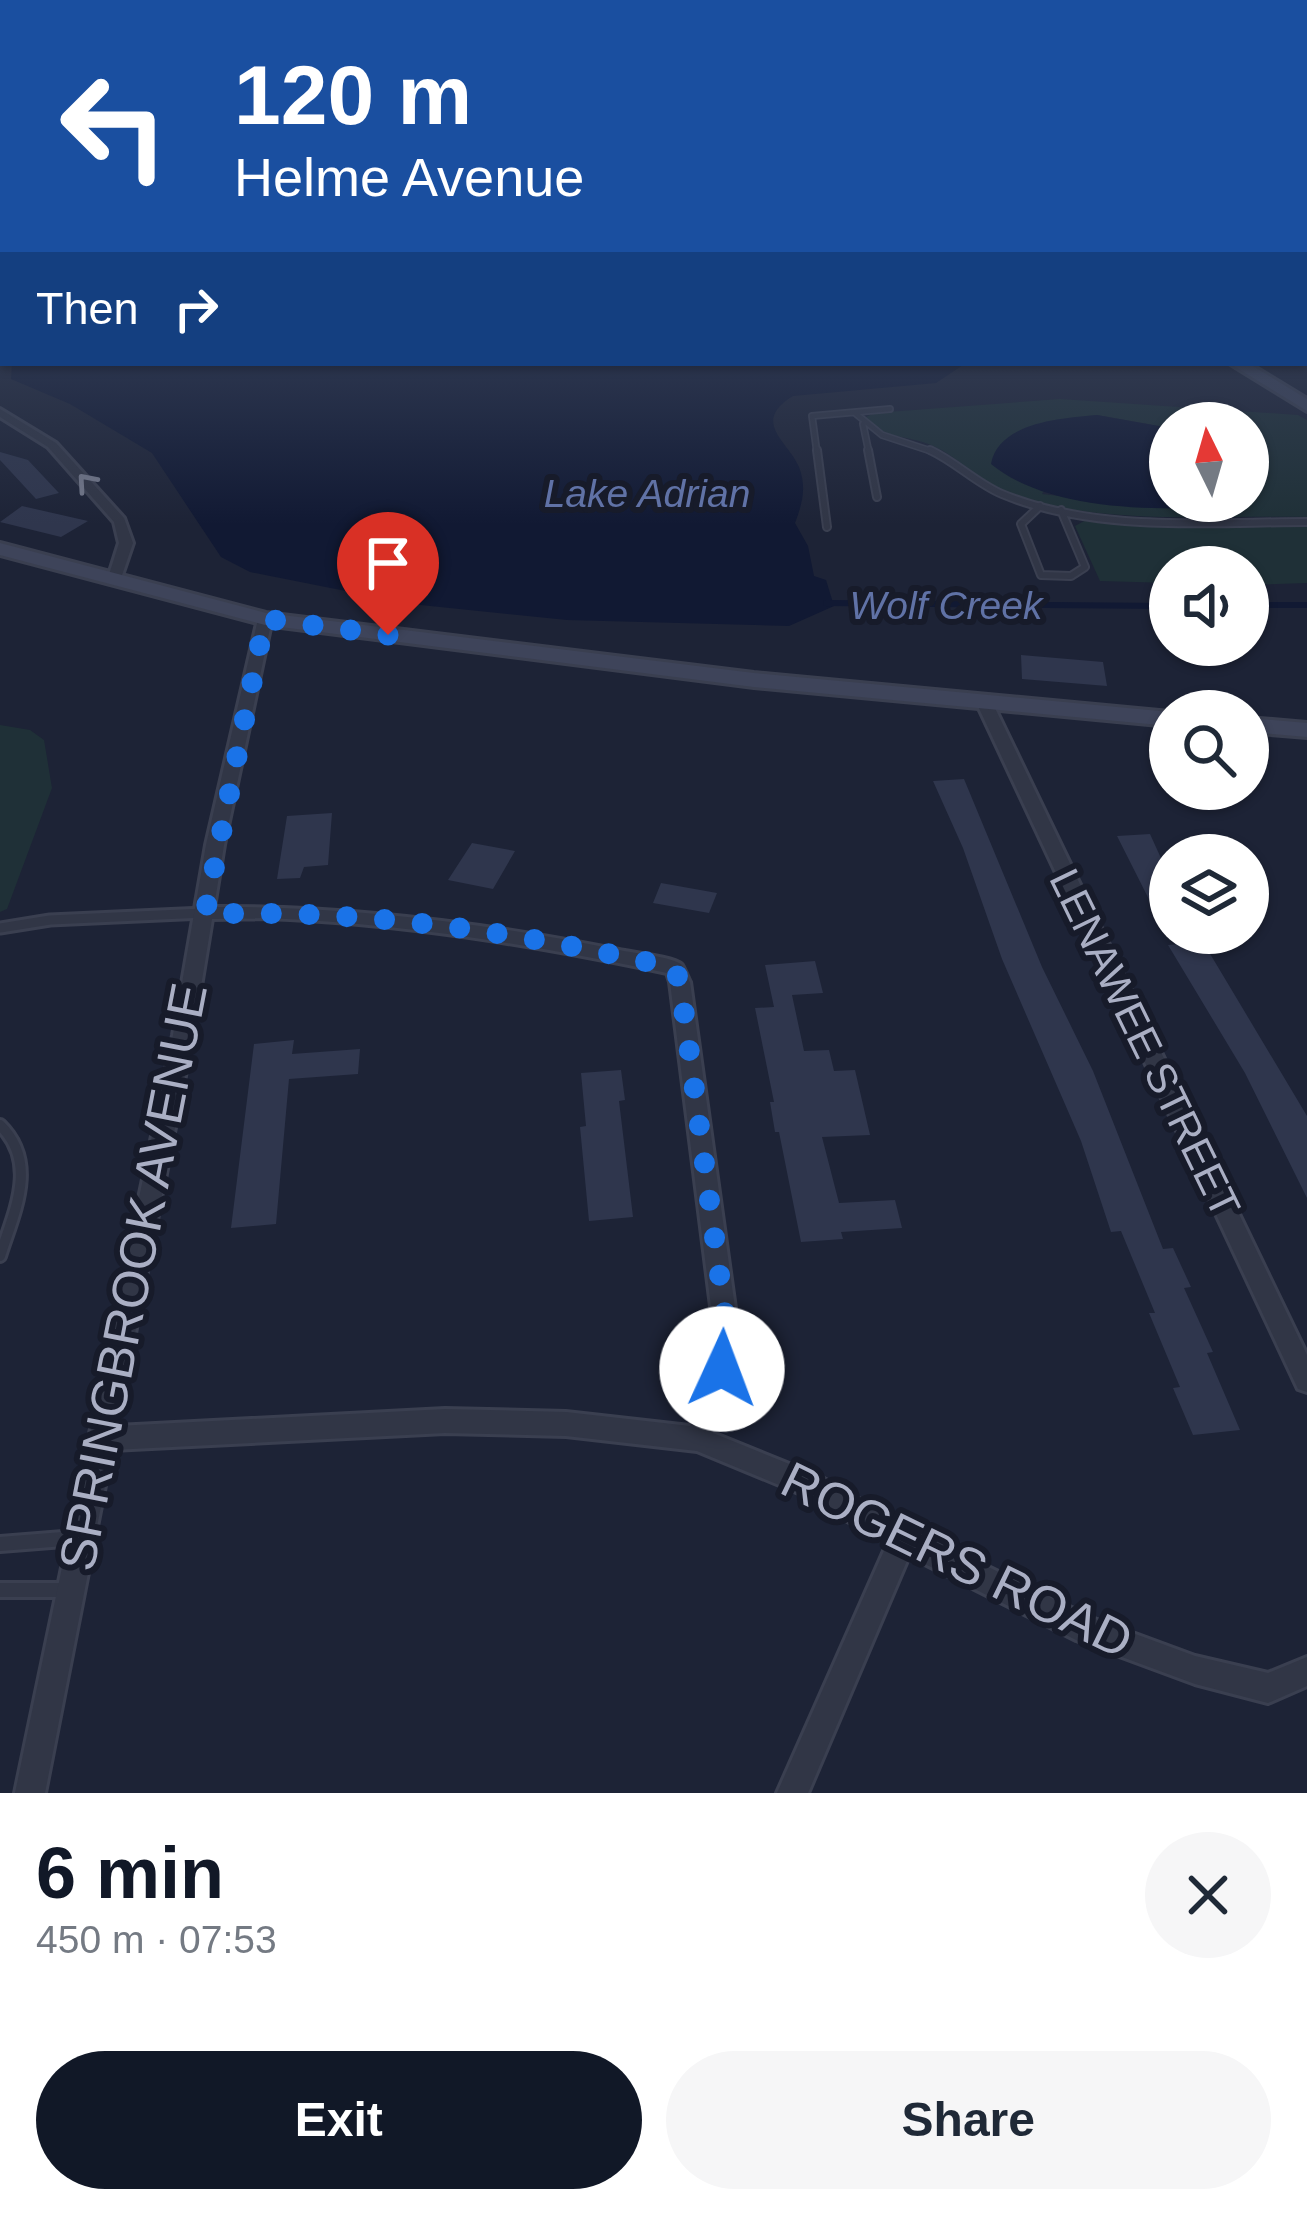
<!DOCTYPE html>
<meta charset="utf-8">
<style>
:root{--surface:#fff;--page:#f6f6f7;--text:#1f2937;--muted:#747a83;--accent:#111827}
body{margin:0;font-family:Helvetica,sans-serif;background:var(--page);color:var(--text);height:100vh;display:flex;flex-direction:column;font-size:45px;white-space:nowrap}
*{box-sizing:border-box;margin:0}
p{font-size:39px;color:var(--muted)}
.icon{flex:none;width:66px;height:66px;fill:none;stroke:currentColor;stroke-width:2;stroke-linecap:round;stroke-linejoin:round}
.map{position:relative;height:1793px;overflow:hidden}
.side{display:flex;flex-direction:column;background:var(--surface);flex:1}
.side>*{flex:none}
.top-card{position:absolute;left:0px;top:0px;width:1308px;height:366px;box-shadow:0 3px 9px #0004;background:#1a4fa0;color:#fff;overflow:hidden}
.needle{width:78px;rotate:355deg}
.buttons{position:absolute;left:1149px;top:402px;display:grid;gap:24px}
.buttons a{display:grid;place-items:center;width:120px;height:120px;border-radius:50%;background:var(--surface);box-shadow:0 3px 9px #0004;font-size:60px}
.pin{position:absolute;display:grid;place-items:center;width:102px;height:102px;color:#fff;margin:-123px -51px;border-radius:50% 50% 50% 0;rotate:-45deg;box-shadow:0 0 12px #0007}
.pin .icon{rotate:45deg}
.me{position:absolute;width:132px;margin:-66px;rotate:2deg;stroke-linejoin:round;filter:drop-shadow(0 0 9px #0008)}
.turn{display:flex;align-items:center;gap:42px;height:252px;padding:0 36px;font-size:54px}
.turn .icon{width:156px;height:156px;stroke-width:2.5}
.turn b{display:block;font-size:84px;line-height:102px}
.then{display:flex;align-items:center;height:114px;padding:0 36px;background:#0003;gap:24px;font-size:45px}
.round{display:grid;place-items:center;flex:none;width:126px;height:126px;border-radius:63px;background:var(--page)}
.headline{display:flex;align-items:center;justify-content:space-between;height:204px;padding:0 36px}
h1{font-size:72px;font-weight:700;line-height:90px;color:var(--accent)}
.action{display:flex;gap:24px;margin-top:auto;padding:24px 36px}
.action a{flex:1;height:138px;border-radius:72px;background:var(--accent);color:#fff;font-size:48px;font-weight:700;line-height:138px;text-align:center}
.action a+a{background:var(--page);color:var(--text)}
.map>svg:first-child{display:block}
.green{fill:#1f3037;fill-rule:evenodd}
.water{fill:#111933}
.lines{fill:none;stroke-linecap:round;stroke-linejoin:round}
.stream{stroke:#111933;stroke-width:6}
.building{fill:#2f364d}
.lane-far4-casing{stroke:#3a3f50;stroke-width:8}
.lane-far3-casing{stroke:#3a3f50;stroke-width:10}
.lane-far2-casing{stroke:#3a3f50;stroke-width:15}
.lane-far1-casing{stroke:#3a3f50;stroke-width:16}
.lane-casing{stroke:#3a3f50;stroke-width:20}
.street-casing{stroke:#3a3f50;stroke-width:6}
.secondary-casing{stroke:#3a3f50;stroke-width:6}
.lane-far4{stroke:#313646;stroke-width:4.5}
.lane-far3{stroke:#313646;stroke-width:6}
.lane-far2{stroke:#313646;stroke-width:9}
.lane-far1{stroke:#313646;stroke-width:10}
.lane{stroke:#313646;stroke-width:14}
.street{fill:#313646;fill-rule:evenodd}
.secondary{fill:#3e445a;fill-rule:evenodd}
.oneway{stroke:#74798b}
.route{stroke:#1a73e8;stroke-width:21;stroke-dasharray:0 37.8}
.labels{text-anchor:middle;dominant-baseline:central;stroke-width:12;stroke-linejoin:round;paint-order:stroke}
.far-water-label{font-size:39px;font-style:italic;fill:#6072a6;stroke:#171b2a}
.street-label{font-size:42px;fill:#aaafc4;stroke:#171b2a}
.near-street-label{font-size:51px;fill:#aaafc4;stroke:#171b2a}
</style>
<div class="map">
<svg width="1307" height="1793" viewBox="0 0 1307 1793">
<rect width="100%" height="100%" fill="#1d2336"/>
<!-- green -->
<path class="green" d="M1060,399L1298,415L1307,420V517C1217,515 1095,526 1010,494C980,483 960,457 931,445C906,435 885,439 864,418L874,413ZM1097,415L1170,428V423H1248V501H1237L1238,505L1133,504L1042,494Z
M1088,519L1307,523V583L1248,585V567H1170V583L1100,581L1075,526Z
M0,725L30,730L44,740L52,788L7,909L0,912Z"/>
<!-- water -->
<path class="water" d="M12,363H966L936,383L793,396C750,422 789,442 799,467C807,488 802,504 795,523L808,546L814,576L826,580L834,606L789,626L567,620L411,604L250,572L221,557L152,453L70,404L11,379Z
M1097,415L1170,428V501H1237L1238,506C1165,511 1050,513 991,464C998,422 1063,418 1097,415Z"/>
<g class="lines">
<!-- stream -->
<path class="stream" d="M826,603L1170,606
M1248,605H1307"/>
</g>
<!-- building -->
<path class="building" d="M0,452L28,460L59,493L36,499L0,460Z
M22,506L88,521L61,537L0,522Z
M1021,655L1103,662L1107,686L1022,679Z
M964,779L1042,967L1093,1071L1163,1249L1173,1248L1191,1287L1184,1288L1213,1352L1207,1353L1240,1430L1193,1435L1173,1388L1180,1387L1149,1313H1155L1121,1231L1111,1232L1081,1141L1002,959L963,848L933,781Z
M332,813L328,865L304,867L300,878L277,879L287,816Z
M1150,834L1170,878V941L1117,836Z
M472,843L515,851L493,889L448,880Z
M661,883L717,893L709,913L653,903Z
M1203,942L1307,1116V1198L1245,1073L1168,945Z
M815,961L823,993L792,995L804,1051L829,1050L834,1071L855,1070L870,1135L822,1137L839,1203L895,1200L902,1228L841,1232L843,1239L801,1242L779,1132H775L770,1102H774L755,1008L774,1007L765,965Z
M294,1040L292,1054L360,1049L358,1074L289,1079L276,1224L231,1228L254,1044Z
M621,1070L625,1100L619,1101L633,1217L589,1221L580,1127L586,1126L581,1073Z"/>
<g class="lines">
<!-- lane-far4 casing -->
<g class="lane-far4-casing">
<path id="lane-far4" d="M855,413L882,435L937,453
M863,424L869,453
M817,453L812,416L890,409"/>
</g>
<!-- lane-far3 casing -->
<g class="lane-far3-casing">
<path id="lane-far3" d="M817,450L827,527
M868,450L877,497
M930,450C956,462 976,483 1002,494C1096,533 1208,522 1307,522
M1040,506L1021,524L1041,575L1071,576L1085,567L1061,510"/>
</g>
<!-- lane-far2 casing -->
<g class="lane-far2-casing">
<path id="lane-far2" d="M0,928L50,920L204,913"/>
</g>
<!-- lane-far1 casing -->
<g class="lane-far1-casing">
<path id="lane-far1" d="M0,1125C39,1163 14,1212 0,1256"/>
</g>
<!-- lane casing -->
<g class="lane-casing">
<path id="lane" d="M0,1544L76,1538
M0,1590H67"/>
</g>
<!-- street casing -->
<g class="street-casing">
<path id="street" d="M0,409L56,443L124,518L133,543L120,581H110L108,578L119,543L114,522L48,447L0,417Z
M265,615L272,619L224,845L214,907C351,906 485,923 619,950C632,953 674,957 682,965C683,966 689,981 690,982L738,1330L734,1369L713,1433L819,1476L913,1530L1092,1618L1195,1656L1268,1673L1307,1657V1686L1268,1703L1195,1684L1076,1640L909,1556L808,1793H777L887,1544L801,1494L697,1451L566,1436L445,1433L112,1450L45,1793H15L173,1035L206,845L258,619ZM266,918C402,923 534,945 667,973L670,982L714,1330L710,1369L690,1426L566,1412L445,1409L117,1426L193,1035L212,919Z
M985,699L993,704L1307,1355V1392L1298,1389L977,704Z"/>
</g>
<!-- secondary casing -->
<g class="secondary-casing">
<path id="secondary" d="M1229,363H1248L1307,399V411Z
M0,543L266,613L754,673L1170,712V726L754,687L265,625L0,555Z
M1248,718L1307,723V737L1248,732Z"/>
</g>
<!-- lane-far4 -->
<use href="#lane-far4" class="lane-far4"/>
<!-- lane-far3 -->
<use href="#lane-far3" class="lane-far3"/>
<!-- lane-far2 -->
<use href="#lane-far2" class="lane-far2"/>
<!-- lane-far1 -->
<use href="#lane-far1" class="lane-far1"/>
<!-- lane -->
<use href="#lane" class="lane"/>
<!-- street -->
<use href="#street" class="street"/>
<!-- secondary -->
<use href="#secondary" class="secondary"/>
</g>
<!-- one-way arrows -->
<defs><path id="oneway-chevron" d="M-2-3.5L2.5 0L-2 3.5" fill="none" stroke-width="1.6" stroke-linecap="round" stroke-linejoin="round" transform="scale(3)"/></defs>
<use class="oneway" href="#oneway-chevron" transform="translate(86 482) rotate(-131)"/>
<!-- sky -->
<linearGradient id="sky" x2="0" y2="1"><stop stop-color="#10131e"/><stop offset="0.52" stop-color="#3a455d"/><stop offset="1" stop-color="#3a455d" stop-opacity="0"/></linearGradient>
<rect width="1307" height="525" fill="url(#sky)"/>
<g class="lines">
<!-- route -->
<path class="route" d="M388,635L265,619L205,914C364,909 519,932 674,968L680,982L727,1330L722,1369"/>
</g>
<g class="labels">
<!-- far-water labels -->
<g class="far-water-label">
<text x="647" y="493">Lake Adrian</text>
<text x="946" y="605">Wolf Creek</text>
</g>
<!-- street labels -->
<g class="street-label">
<text transform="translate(1145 1043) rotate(64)">LENAWEE STREET</text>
</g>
<!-- near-street labels -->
<g class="near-street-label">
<text transform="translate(133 1277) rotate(-79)">SPRINGBROOK AVENUE</text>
<text transform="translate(957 1560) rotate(26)">ROGERS ROAD</text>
</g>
</g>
</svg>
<div class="buttons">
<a><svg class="needle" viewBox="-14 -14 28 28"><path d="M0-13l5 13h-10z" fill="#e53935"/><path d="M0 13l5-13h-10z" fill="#747a83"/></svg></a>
<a><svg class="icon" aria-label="sound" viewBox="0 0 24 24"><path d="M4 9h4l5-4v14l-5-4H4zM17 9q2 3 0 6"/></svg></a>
<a><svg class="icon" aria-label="search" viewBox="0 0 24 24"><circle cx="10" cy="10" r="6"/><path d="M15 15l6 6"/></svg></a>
<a><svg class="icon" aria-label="layers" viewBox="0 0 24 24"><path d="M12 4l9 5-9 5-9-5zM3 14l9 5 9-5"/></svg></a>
</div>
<div class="pin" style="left:388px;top:635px;background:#d93025"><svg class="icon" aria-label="arrive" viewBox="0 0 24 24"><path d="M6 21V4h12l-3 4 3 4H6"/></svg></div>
<svg class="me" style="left:722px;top:1369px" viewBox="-20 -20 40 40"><circle r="19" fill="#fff"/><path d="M0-13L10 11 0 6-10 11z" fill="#1a73e8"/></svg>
<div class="top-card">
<div class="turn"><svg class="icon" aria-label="left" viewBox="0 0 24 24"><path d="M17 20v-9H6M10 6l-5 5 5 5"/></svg><div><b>120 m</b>Helme Avenue</div></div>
<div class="then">Then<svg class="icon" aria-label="right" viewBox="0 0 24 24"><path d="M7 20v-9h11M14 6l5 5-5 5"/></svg></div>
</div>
</div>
<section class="side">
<div class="headline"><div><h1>6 min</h1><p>450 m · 07:53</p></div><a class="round"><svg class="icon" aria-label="close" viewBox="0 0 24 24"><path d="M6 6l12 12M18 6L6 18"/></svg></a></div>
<div class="action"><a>Exit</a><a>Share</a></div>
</section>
